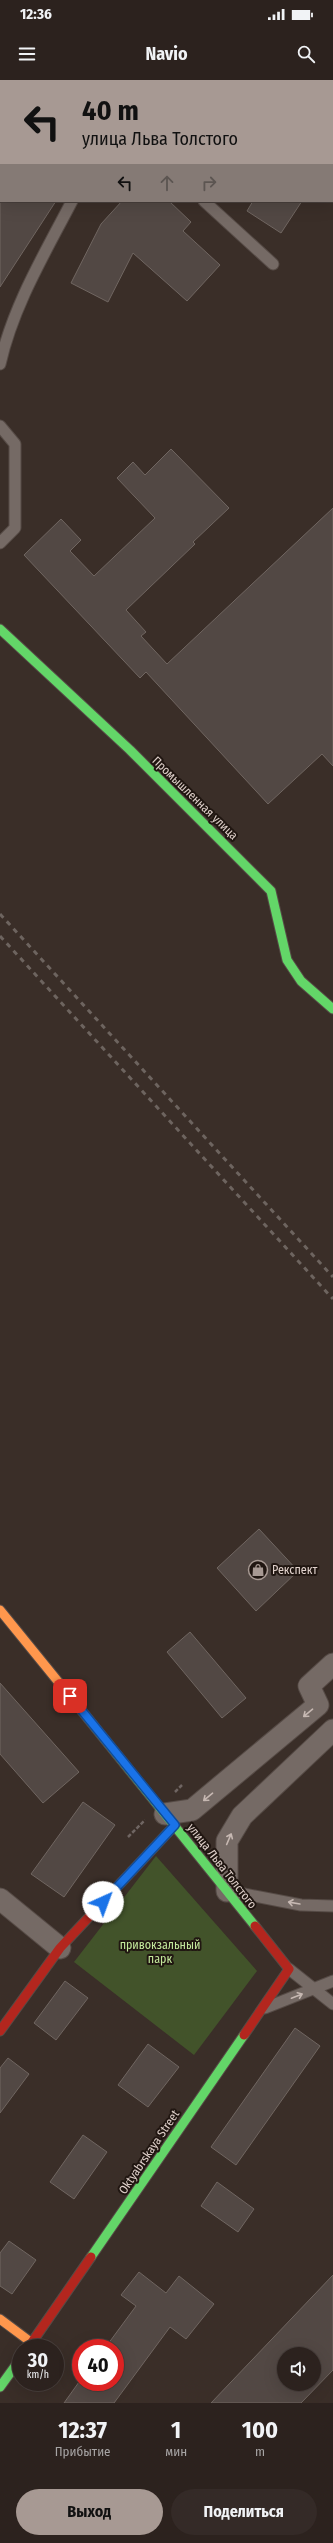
<!DOCTYPE html>
<html lang="ru">
<meta charset="utf-8">
<style>
:root{--surface:#2c221e;--page:#342a27;--text:#f1f3f6;--muted:#a6a4a4;--line:#483f3c;--accent:#a79993}
body{margin:0;font-family:"Fira Sans Condensed",sans-serif;background:var(--page);color:var(--text);height:100vh;display:flex;flex-direction:column;font-size:15px;white-space:nowrap}
*{box-sizing:border-box;margin:0}
p{font-size:13px;color:var(--muted)}
.icon{flex:none;width:22px;height:22px;fill:none;stroke:currentColor;stroke-width:2;stroke-linecap:round;stroke-linejoin:round}
.map{position:relative;height:2323px;overflow:hidden}
.side{display:flex;flex-direction:column;background:var(--surface);flex:1}
.side>*{flex:none}
.hud{position:absolute;left:0px;top:0px;width:333px;height:122px;box-shadow:0 4px 16px #0002,0 0 0 1px var(--line);background:#a79993;color:#111;overflow:hidden}
.controls{position:absolute;left:277px;top:2267px;display:grid;gap:8px}
.controls a{display:grid;place-items:center;width:44px;height:44px;border-radius:50%;background:var(--surface);box-shadow:0 4px 16px #0002,0 0 0 1px var(--line);font-size:20px}
.speed{position:absolute;left:12px;top:2259px;display:flex;gap:8px;font-size:20px;font-weight:700;text-align:center}
.speed>*{display:grid;place-content:center;width:52px;height:52px;border-radius:50%;background:var(--surface);box-shadow:0 4px 16px #0002,0 0 0 1px var(--line);line-height:1}
.speed small{font-size:10px;font-weight:400}
.speed .limit{border:6px solid #d22;background:#fff;color:#111}
.pin{position:absolute;display:grid;place-items:center;width:34px;height:34px;color:#fff;margin:-17px;border-radius:8px;box-shadow:0 2px 6px #0006}
.me{position:absolute;width:44px;margin:-22px;rotate:43deg;stroke-linejoin:round;filter:drop-shadow(0 0 3px #0008)}
.turn{display:flex;align-items:center;gap:14px;height:84px;padding:0 16px;font-size:18px}
.turn .icon{width:52px;height:52px;stroke-width:2.5}
.turn b{display:block;font-size:28px;line-height:34px}
.lanes{display:flex;align-items:center;height:38px;padding:0 16px;background:#0003;justify-content:center;gap:20px;direction:ltr}
.lanes .off{opacity:.35}
.eta{display:flex;justify-content:space-evenly;align-items:center;height:68px;text-align:center}
.eta b{font-size:24px;font-weight:700;line-height:28px}
.button{display:flex;gap:8px;margin-top:auto;padding:8px 16px}
.button a{flex:1;height:46px;border-radius:24px;background:var(--accent);color:#111;font-size:16px;font-weight:700;line-height:46px;text-align:center}
.button a+a{background:var(--page);color:var(--text)}
.status{display:flex;justify-content:space-between;align-items:center;height:28px;padding:0 20px;background:var(--surface);direction:ltr}
.status svg{height:11px;fill:currentColor}
header{display:flex;justify-content:space-between;align-items:center;height:52px;padding:0 16px;background:var(--surface);font-size:18px;font-weight:700}
.map>svg:first-child{display:block}
.green{fill:#42532a}
.building{fill:#524844;stroke:#706661;fill-rule:evenodd}
.lines{fill:none;stroke-linecap:round;stroke-linejoin:round}
.lane-casing{stroke:#564b46;stroke-width:13}
.street-casing{stroke:#564b46;stroke-width:23}
.fast-casing{stroke:#564b46;stroke-width:11}
.slow-casing{stroke:#564b46;stroke-width:11}
.jam-casing{stroke:#564b46;stroke-width:11}
.path{stroke:#6f6562;stroke-width:2.5;stroke-dasharray:4 2;stroke-linecap:butt}
.lane{stroke:#756a65;stroke-width:11}
.street{stroke:#756a65;stroke-width:21}
.fast{stroke:#63d668;stroke-width:9}
.slow{stroke:#ff974d;stroke-width:9}
.jam{stroke:#b3261e;stroke-width:9}
.rail{stroke:#6d645f;stroke-width:3;stroke-dasharray:5 5;stroke-linecap:butt}
.oneway{stroke:#c6b8b2}
.route-casing{stroke:#114b97;stroke-width:10}
.route{stroke:#1a73e8;stroke-width:7}
.labels{text-anchor:middle;dominant-baseline:central;stroke-width:4;stroke-linejoin:round;paint-order:stroke}
.street-label{font-size:12px;fill:#e1d2cc;stroke:#201611}
.poi-label{font-size:12px;fill:#e1d2cc;stroke:#201611;text-anchor:start}
.park-label{font-size:12px;fill:#c4e99c;stroke:#201611}
</style>
<div class="status"><b>12:36</b><svg viewBox="0 0 49 12"><path d="M0 12V9h3v3zM5 12V6h3v6zM10 12V3h3v9zM15 12V0h3v12zM26 1h20v11H26zM47 4h2v5h-2z"/></svg></div>
<header><svg class="icon" aria-label="menu" viewBox="0 0 24 24"><path d="M4 6h16M4 12h16M4 18h16"/></svg>Navio<svg class="icon" aria-label="search" viewBox="0 0 24 24"><circle cx="10" cy="10" r="6"/><path d="M15 15l6 6"/></svg></header>
<div class="map">
<svg width="333" height="2323" viewBox="0 0 333 2323">
<rect width="100%" height="100%" fill="#3a2e28"/>
<!-- green -->
<path class="green" d="M156,1776L257,1891L194,1975L74,1882Z"/>
<!-- building -->
<path class="building" d="M0,121H56L0,207Z
M122,121H169L191,142L183,151L220,185L187,221L133,173L108,222L71,203L101,144Z
M253,121H302L281,153L247,131Z
M171,369L229,428L193,462L195,464L126,530L146,552L141,556L167,584L333,428V686L322,674L268,724L146,592L140,598L24,475L61,439L81,460L70,471L94,496L155,438L117,398L133,382L145,395Z
M259,1449L298,1491L256,1531L217,1488Z
M190,1552L246,1618L222,1638L167,1572Z
M0,1603L79,1692L43,1723L0,1674Z
M83,1722L115,1745L64,1817L31,1794Z
M65,1901L88,1918L56,1960L34,1943Z
M295,1948L320,1966L236,2085L211,2067Z
M148,1964L179,1987L148,2027L118,2005Z
M8,1978L29,1994L0,2033V1988Z
M83,2055L107,2072L74,2119L50,2102Z
M217,2102L254,2129L238,2152L201,2126Z
M9,2161L36,2180L12,2214L0,2206V2173Z
M139,2192L166,2213L179,2196L214,2224L186,2259L170,2247L114,2323H64L79,2302H115V2268H105L136,2226L121,2215Z
M333,2195V2290L301,2323H211ZM284,2274H314V2304H284Z"/>
<g class="lines">
<!-- lane casing -->
<g class="lane-casing">
<path id="lane" d="M52,0L53,1
M141,1L142,0
M204,121L273,184
M0,284C13,226 45,173 72,121
M0,346L15,364V448L0,463
M229,1811L301,1825L333,1826
M289,1889L333,1924
M265,1928L333,1901"/>
</g>
<!-- street casing -->
<g class="street-casing">
<path id="street" d="M165,1734L192,1730L318,1625L309,1606L333,1584
M227,1811V1761L242,1736L333,1650
M0,1819L60,1868"/>
</g>
<!-- fast casing -->
<g class="fast-casing">
<path id="fast" d="M0,549L130,670L271,811L287,880L301,901L333,929
M82,1631L255,1846
M132,1791L175,1745
M91,2177L244,1955
M0,2307L21,2278"/>
</g>
<!-- slow casing -->
<g class="slow-casing">
<path id="slow" d="M0,1530L82,1631
M0,2239L32,2263"/>
</g>
<!-- jam casing -->
<g class="jam-casing">
<path id="jam" d="M0,1951L60,1868L132,1791
M244,1955L289,1889L255,1846
M28,2268L91,2177"/>
</g>
<!-- path -->
<path class="path" d="M175,1712L182,1705
M128,1757L145,1740"/>
<!-- lane -->
<use href="#lane" class="lane"/>
<!-- street -->
<use href="#street" class="street"/>
<!-- fast -->
<use href="#fast" class="fast"/>
<!-- slow -->
<use href="#slow" class="slow"/>
<!-- jam -->
<use href="#jam" class="jam"/>
<!-- rail -->
<path class="rail" d="M0,834L333,1197
M0,856L333,1219"/>
</g>
<!-- one-way arrows -->
<defs><path id="oneway-shaft" d="M-6 0H5M1.5-3L5.5 0L1.5 3" fill="none" stroke-width="1.6" stroke-linecap="round" stroke-linejoin="round"/></defs>
<g class="oneway">
<use href="#oneway-shaft" transform="translate(308 1633) rotate(140)"/>
<use href="#oneway-shaft" transform="translate(208 1717) rotate(140)"/>
<use href="#oneway-shaft" transform="translate(229 1759) rotate(-67)"/>
<use href="#oneway-shaft" transform="translate(294 1823) rotate(-170)"/>
<use href="#oneway-shaft" transform="translate(297 1916) rotate(-21)"/>
</g>
<g class="lines">
<!-- route casing -->
<g class="route-casing">
<path id="route" d="M70,1616L175,1745L103,1822"/>
</g>
<!-- route -->
<use href="#route" class="route"/>
</g>
<!-- icons -->
<defs>
<g id="shop-ring" transform="scale(1)"><circle r="9.5" fill="#201611" stroke="#a79993" stroke-width="1.5"/><path d="M-5-2.5h2.3a2.7 3.5 0 0 1 5.4 0H5L5.5 6h-11ZM-1.5-2.5h3a1.5 2.3 0 0 0-3 0Z" fill="#a79993"/></g>
</defs>
<g fill-rule="evenodd">
<use href="#shop-ring" x="258" y="1490"/>
</g>
<g class="labels">
<!-- street labels -->
<g class="street-label">
<text transform="translate(195 718) rotate(44)">Промышленная улица</text>
<text transform="translate(222 1786) rotate(52)">улица Льва Толстого</text>
<text transform="translate(149 2072) rotate(-56)">Oktyabrskaya Street</text>
</g>
<!-- poi labels -->
<g class="poi-label">
<text x="272" y="1490">Рекспект</text>
</g>
<!-- park labels -->
<g class="park-label">
<text x="160" y="1865">привокзальный<tspan x="160" dy="14">парк</tspan></text>
</g>
</g>
</svg>
<div class="controls">
<a><svg class="icon" aria-label="sound" viewBox="0 0 24 24"><path d="M4 9h4l5-4v14l-5-4H4zM17 9q2 3 0 6"/></svg></a>
</div>
<div class="speed"><div>30<small>km/h</small></div><div class="limit">40</div></div>
<div class="pin" style="left:70px;top:1616px;background:#d93025"><svg class="icon" aria-label="arrive" viewBox="0 0 24 24"><path d="M6 21V4h12l-3 4 3 4H6"/></svg></div>
<svg class="me" style="left:103px;top:1822px" viewBox="-20 -20 40 40"><circle r="19" fill="#fff"/><path d="M0-13L10 11 0 6-10 11z" fill="#1a73e8"/></svg>
<div class="hud">
<div class="turn"><svg class="icon" aria-label="left" viewBox="0 0 24 24"><path d="M17 20v-9H6M10 6l-5 5 5 5"/></svg><div><b>40 m</b>улица Льва Толстого</div></div>
<div class="lanes"><svg class="icon" aria-label="left" viewBox="0 0 24 24"><path d="M17 20v-9H6M10 6l-5 5 5 5"/></svg><svg class="icon off" aria-label="ahead" viewBox="0 0 24 24"><path d="M12 20V5M6 11l6-6 6 6"/></svg><svg class="icon off" aria-label="right" viewBox="0 0 24 24"><path d="M7 20v-9h11M14 6l5 5-5 5"/></svg></div>
</div>
</div>
<section class="side">
<div class="eta">
<div><b>12:37</b><p>Прибытие</p></div>
<div><b>1</b><p>мин</p></div>
<div><b>100</b><p>m</p></div>
</div>
<div class="button"><a>Выход</a><a>Поделиться</a></div>
</section>
